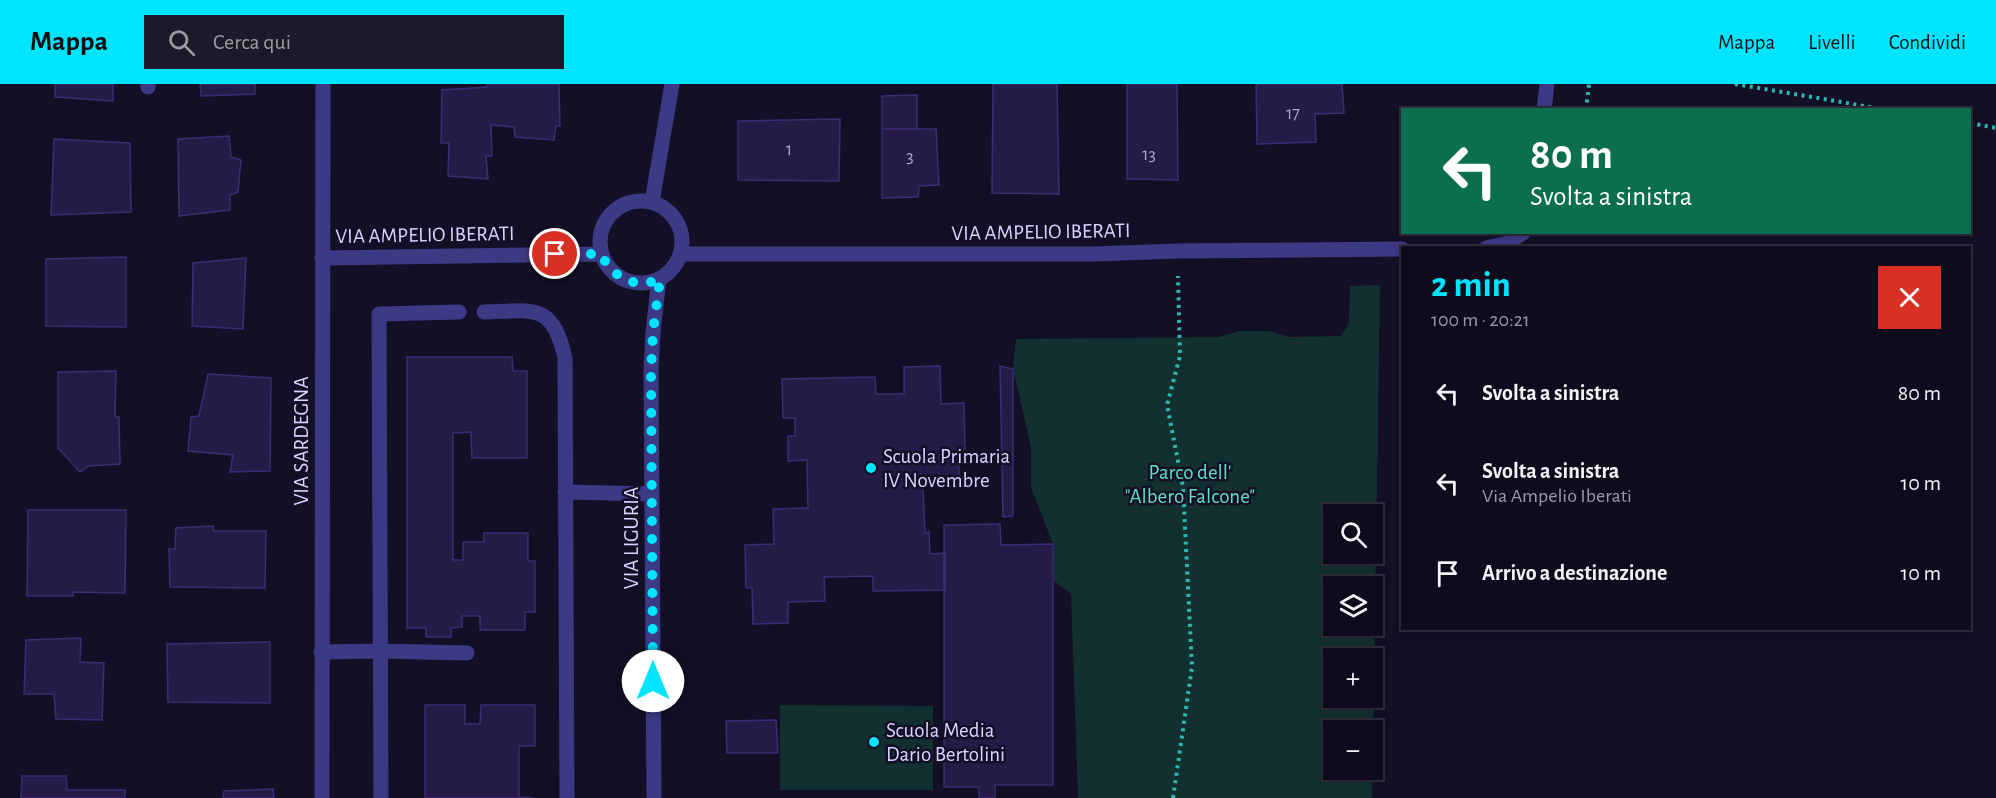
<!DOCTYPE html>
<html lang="it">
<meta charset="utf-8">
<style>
:root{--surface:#0e0b1c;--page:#1c1929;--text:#f1f3f6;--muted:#9b9ba3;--line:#2e2b3b;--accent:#00e5ff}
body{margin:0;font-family:"Alegreya Sans",sans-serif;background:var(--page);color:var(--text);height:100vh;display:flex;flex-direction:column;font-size:22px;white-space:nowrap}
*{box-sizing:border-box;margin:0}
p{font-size:20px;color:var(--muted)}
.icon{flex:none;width:33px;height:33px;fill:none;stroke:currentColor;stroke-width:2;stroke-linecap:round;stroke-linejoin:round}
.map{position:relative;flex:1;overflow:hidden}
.drawer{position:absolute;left:1401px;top:162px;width:570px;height:384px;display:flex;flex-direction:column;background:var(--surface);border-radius:0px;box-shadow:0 3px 9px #0003,0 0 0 2px var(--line)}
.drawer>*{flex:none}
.hud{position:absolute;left:1401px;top:24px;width:570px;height:126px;border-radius:0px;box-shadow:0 3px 9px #0003,0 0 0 2px var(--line);background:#0b6e4f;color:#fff;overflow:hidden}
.fabs{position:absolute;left:1323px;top:420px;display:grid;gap:12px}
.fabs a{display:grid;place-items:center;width:60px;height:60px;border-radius:0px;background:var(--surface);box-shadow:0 3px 9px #0003,0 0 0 2px var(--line);font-size:30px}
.pin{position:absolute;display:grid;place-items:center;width:51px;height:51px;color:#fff;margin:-26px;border:3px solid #fff;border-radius:50%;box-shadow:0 2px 6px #0007}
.me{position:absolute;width:66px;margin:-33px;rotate:0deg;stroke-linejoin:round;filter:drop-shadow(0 0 4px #0008)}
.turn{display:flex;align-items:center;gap:21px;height:126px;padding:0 30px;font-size:27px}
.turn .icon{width:78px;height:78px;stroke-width:2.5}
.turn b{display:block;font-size:42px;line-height:51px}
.round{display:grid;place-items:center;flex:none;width:63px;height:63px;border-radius:0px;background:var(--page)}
.overview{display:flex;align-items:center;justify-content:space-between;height:102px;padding:0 30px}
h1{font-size:36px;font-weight:700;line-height:45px;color:var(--accent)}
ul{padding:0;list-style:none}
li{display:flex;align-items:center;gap:18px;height:90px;padding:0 30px}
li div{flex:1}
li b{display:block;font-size:22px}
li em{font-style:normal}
header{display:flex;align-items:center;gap:36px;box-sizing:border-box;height:84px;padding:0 30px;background:var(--accent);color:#111}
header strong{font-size:28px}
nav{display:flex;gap:33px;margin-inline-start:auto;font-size:21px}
.search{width:420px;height:54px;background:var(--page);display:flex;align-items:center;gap:15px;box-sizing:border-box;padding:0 21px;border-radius:0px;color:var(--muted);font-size:22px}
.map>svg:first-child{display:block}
.green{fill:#12302f;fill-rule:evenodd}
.building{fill:#241b47;stroke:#3b2d73;stroke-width:1.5}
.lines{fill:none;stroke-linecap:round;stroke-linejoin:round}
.path{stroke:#2fb8b0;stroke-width:4;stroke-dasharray:3 4.5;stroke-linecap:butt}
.minor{stroke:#3d3a85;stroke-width:15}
.route{stroke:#00e5ff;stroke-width:10;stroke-dasharray:0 18}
.poi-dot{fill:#00e5ff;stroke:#130f26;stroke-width:2}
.labels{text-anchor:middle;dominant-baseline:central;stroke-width:5;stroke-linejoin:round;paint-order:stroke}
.number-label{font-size:18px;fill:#aca6d1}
.street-label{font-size:21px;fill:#d9d4ff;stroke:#130f26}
.poi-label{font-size:21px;fill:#d9d4ff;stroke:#130f26;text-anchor:start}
.park-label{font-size:21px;fill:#5fe0c0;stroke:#130f26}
</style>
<header>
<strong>Mappa</strong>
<div class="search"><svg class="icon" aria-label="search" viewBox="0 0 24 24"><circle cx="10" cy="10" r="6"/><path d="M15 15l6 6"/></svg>Cerca qui</div>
<nav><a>Mappa</a><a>Livelli</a><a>Condividi</a></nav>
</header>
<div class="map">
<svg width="1996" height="714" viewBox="0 0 1996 714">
<rect width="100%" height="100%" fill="#130f26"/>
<!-- green -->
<path class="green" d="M1380,201L1373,664L1372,646H1334V686H1372V714H1078L1071,510L1054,497L1053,460L1031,404V363L1013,285L1016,255L1219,253L1239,247H1269L1289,253L1341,252L1349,239L1350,202ZM1334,430H1372V470H1334ZM1334,502H1372V542H1334ZM1334,574H1372V614H1334Z
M780,621L933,622V706H780Z"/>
<!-- building -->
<path class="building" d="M55,0H113V17L55,13Z
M200,0H255V10L201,12Z
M487,0H559L560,42H556L554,56L515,53L514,43L491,41L492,72H486L488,95L448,92L449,59H441L442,6L487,3Z
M993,0H1057L1059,110L992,109Z
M1127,0H1177L1178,96L1127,95Z
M1256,0H1342L1344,29L1315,30L1316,58L1257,60Z
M917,11V45H882V12Z
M840,35L839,97L738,96V37Z
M882,45H936L939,101L919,102L918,113L882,114Z
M229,52L231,73L241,76L238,108L230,111V126L179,132L178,55Z
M54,55L130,59L131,128L51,131Z
M126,173V243L46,242V175Z
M246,174L243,245L192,242L193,179Z
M407,273H512L513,287H527V374H472L471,348L453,349V476H463V458H484V449H528V477H535V528H525V546H480V532H462V543L451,544V553H426V544H407Z
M940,282L941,320L964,319L965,365H959V402H923L925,449L929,448L930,470L945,469V506L873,507V492L824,493L825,517L788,518V539L753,540L752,504H746L745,461L774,460L773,425L808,424L807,376L788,377V352H795V334H783L782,295L875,293L876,310H904V283Z
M1000,282L1013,285V432L1003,433Z
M116,287L115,332L119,333L120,380L89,382L80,388L58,364V288Z
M208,290L271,294L270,387L230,388L233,371L188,367L191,333L199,332Z
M28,426H126L125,509L73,508V512H27Z
M1000,440L1001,461L1053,460V701H995V714H979V703H944V441Z
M213,442L214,447H266L265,504L170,503L169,465H175L176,444Z
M81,554L80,578L104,579L102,636L56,635L54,610H24L26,556Z
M270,558V619L168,618L167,560Z
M425,621H465V640H480L481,621H535V662H519V713L534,714H425Z
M776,636L778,669H727L726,637Z
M22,692H66L67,706H125V714H21Z
M273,705L274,714H223L224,707Z"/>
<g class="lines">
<!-- path -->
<path class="path" d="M1735,0L1888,26
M1586,26L1589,0
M1970,39L1996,44
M1173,714L1192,583L1183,403L1167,321L1180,272L1178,192"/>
<!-- minor -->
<path class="minor" d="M148,0V3
M1544,26L1547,0
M600 158a41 41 0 1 1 82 0a41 41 0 1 1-82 0Z
M652,118L672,0
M1486,164L1508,159L1524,148
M680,170H1094L1178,167L1402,165
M322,174L601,170
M484,228C533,227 552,217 565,274L567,714
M565,408L652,410
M321,568L380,567L467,569
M322,714L323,0
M381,714L379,230L459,228
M654,714L651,287L653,248L659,195"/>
</g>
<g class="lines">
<!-- route -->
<path class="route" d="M555,170H601C612,193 635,206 660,195L653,248L651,288L653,597"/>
</g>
<!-- markers -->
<g class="poi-dot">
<circle cx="871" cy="384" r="6"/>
<circle cx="874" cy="658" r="6"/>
</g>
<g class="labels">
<!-- number labels -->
<g class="number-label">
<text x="1293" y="30">17</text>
<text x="789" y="66">1</text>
<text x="1149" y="71">13</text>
<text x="910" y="73">3</text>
</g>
<!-- street labels -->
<g class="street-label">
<text transform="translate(1041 148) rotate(-1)">VIA AMPELIO IBERATI</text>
<text transform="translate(425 151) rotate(-1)">VIA AMPELIO IBERATI</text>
<text transform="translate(301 357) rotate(-90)">VIA SARDEGNA</text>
<text transform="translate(631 454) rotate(-90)">VIA LIGURIA</text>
</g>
<!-- poi labels -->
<g class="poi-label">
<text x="883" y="372">Scuola Primaria<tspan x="883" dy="24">IV Novembre</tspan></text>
<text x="886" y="646">Scuola Media<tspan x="886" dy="24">Dario Bertolini</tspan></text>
</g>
<!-- park labels -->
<g class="park-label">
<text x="1190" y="388">Parco dell'<tspan x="1190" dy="24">"Albero Falcone"</tspan></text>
</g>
</g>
</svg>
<div class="fabs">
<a><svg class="icon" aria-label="search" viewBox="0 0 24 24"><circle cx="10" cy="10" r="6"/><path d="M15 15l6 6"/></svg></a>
<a><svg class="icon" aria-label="layers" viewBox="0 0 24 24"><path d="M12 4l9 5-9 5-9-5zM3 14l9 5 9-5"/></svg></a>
<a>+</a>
<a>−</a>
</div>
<div class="pin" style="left:555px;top:170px;background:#d93025"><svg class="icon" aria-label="arrive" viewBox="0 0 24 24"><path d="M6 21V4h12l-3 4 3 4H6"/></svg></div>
<svg class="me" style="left:653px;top:597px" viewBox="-20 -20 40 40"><circle r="19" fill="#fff"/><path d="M0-13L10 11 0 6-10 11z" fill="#00e5ff"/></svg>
<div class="hud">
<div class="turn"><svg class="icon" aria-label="left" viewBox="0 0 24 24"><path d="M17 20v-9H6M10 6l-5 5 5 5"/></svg><div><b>80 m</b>Svolta a sinistra</div></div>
</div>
<section class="drawer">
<div class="overview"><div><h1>2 min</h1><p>100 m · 20:21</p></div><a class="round" style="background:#d93025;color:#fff"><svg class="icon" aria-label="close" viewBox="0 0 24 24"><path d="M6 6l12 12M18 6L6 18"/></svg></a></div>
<ul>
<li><svg class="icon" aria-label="left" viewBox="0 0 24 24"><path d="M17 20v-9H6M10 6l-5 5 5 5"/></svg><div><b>Svolta a sinistra</b></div><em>80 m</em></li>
<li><svg class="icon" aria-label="left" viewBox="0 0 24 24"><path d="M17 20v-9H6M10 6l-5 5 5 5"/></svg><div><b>Svolta a sinistra</b><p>Via Ampelio Iberati</p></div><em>10 m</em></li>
<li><svg class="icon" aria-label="arrive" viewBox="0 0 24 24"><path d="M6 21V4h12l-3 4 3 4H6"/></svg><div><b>Arrivo a destinazione</b></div><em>10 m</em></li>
</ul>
</section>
</div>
